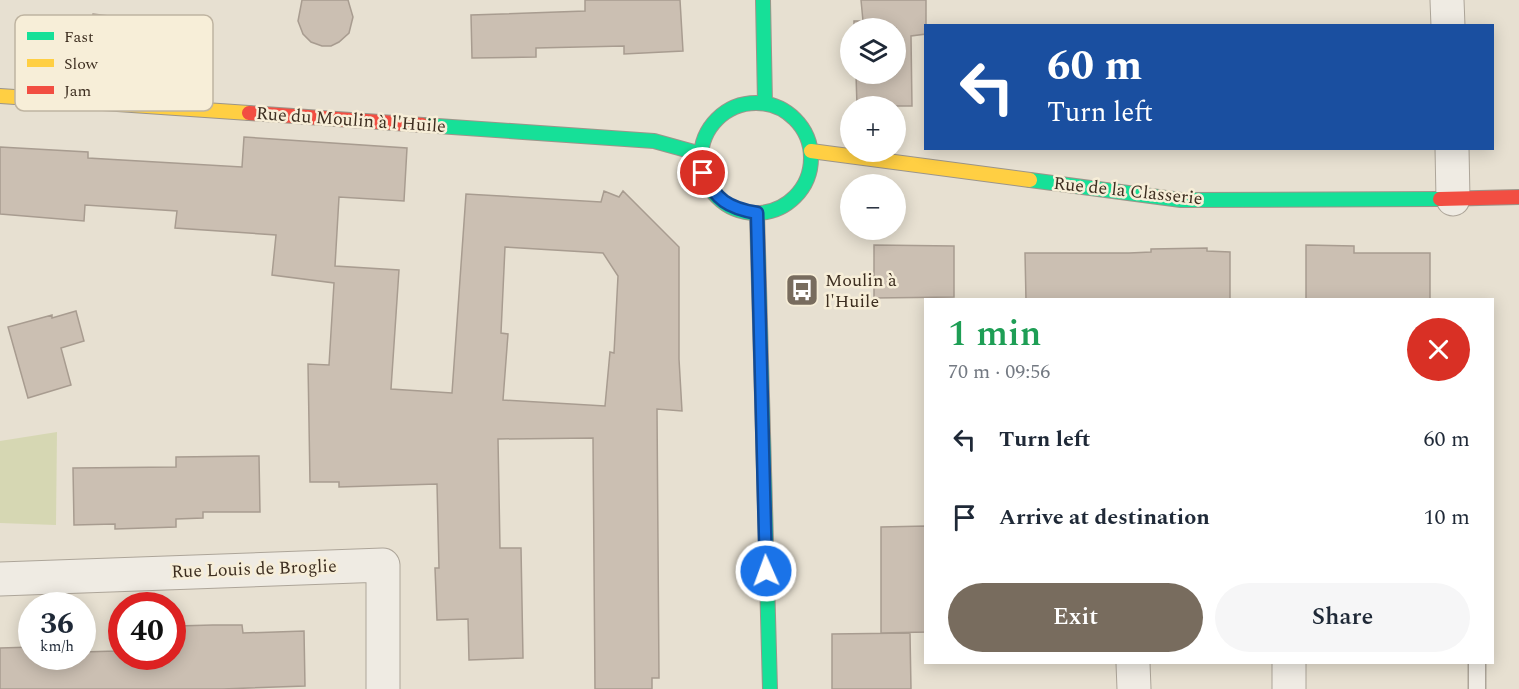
<!DOCTYPE html>
<meta charset="utf-8">
<style>
:root{--surface:#fff;--page:#f6f6f7;--text:#1f2937;--muted:#747a83;--accent:#786c5e}
body{margin:0;font-family:Spectral,serif;background:var(--page);color:var(--text);height:100vh;display:flex;flex-direction:column;font-size:22px;white-space:nowrap}
*{box-sizing:border-box;margin:0}
p{font-size:20px;color:var(--muted)}
.icon{flex:none;width:33px;height:33px;fill:none;stroke:currentColor;stroke-width:2;stroke-linecap:round;stroke-linejoin:round}
.map{position:relative;flex:1;overflow:hidden}
.side{position:absolute;left:924px;top:298px;width:570px;height:366px;display:flex;flex-direction:column;background:var(--surface);border-radius:0px;box-shadow:0 3px 15px #0003}
.side>*{flex:none}
.hud{position:absolute;left:924px;top:24px;width:570px;height:126px;border-radius:0px;box-shadow:0 3px 15px #0003;background:#1a4fa0;color:#fff;overflow:hidden}
.fabs{position:absolute;left:840px;top:18px;display:grid;gap:12px}
.fabs a{display:grid;place-items:center;width:66px;height:66px;border-radius:50%;background:var(--surface);box-shadow:0 3px 15px #0003;font-size:30px}
.speed{position:absolute;left:18px;top:592px;display:flex;gap:12px;font-size:30px;font-weight:700;text-align:center}
.speed>*{display:grid;place-content:center;width:78px;height:78px;border-radius:50%;background:var(--surface);box-shadow:0 3px 15px #0003;line-height:1}
.speed small{font-size:15px;font-weight:400}
.speed .limit{border:9px solid #d22;background:#fff;color:#111}
.pin{position:absolute;display:grid;place-items:center;width:51px;height:51px;color:#fff;margin:-26px;border:3px solid #fff;border-radius:50%;box-shadow:0 2px 6px #0007}
.me{position:absolute;width:66px;margin:-33px;rotate:358deg;stroke-linejoin:round;filter:drop-shadow(0 0 4px #0008)}
.turn{display:flex;align-items:center;gap:21px;height:126px;padding:0 24px;font-size:27px}
.turn .icon{width:78px;height:78px;stroke-width:2.5}
.turn b{display:block;font-size:42px;line-height:51px}
.round{display:grid;place-items:center;flex:none;width:63px;height:63px;border-radius:32px;background:var(--page)}
.head{display:flex;align-items:center;justify-content:space-between;height:102px;padding:0 24px}
h1{font-size:36px;font-weight:600;line-height:45px;color:#1e9e55}
.cta{display:flex;gap:12px;margin-top:auto;padding:12px 24px}
.cta a{flex:1;height:69px;border-radius:36px;background:var(--accent);color:#fff;font-size:24px;font-weight:600;line-height:69px;text-align:center}
.cta a+a{background:var(--page);color:var(--text)}
ul{padding:0;list-style:none}
li{display:flex;align-items:center;gap:18px;height:78px;padding:0 24px}
li div{flex:1}
li b{display:block;font-size:22px}
li em{font-style:normal}
.map>svg:first-child{display:block}
.green{fill:#d6d7b3}
.building{fill:#cbbfb2;stroke:#a89c90;stroke-width:1.5;fill-rule:evenodd}
.lines{fill:none;stroke-linecap:round;stroke-linejoin:round}
.lane-casing{stroke:#ada599;stroke-width:19}
.street-casing{stroke:#ada599;stroke-width:35}
.fast-casing{stroke:#9c958a;stroke-width:16}
.slow-casing{stroke:#9c958a;stroke-width:16}
.jam-casing{stroke:#9c958a;stroke-width:16}
.lane{stroke:#efebe3;stroke-width:16}
.street{stroke:#efebe3;stroke-width:33}
.fast{stroke:#16e098;stroke-width:14}
.slow{stroke:#ffcf43;stroke-width:14}
.jam{stroke:#f24e42;stroke-width:14}
.route-casing{stroke:#114b97;stroke-width:15}
.route{stroke:#1a73e8;stroke-width:10}
.labels{text-anchor:middle;dominant-baseline:central;stroke-width:5;stroke-linejoin:round;paint-order:stroke}
.street-label{font-size:18px;fill:#3d2e20;stroke:#f7eed8}
.poi-label{font-size:18px;fill:#3d2e20;stroke:#f7eed8;text-anchor:start}
.key{fill:#f7eed8;stroke:#bfb4a1;stroke-width:1.5}
.key-label{font-size:16px;fill:#3d2e20}
</style>
<div class="map">
<svg width="1519" height="689" viewBox="0 0 1519 689">
<rect width="100%" height="100%" fill="#e7e0d1"/>
<!-- green -->
<path class="green" d="M57,432L56,525L0,523V441Z"/>
<!-- building -->
<path class="building" d="M302,0H348L353,17L349,33L339,42L331,46H322L311,42L303,34L298,21Z
M585,0H680L683,51L624,54V46L536,48V57L472,58L471,15L585,11Z
M861,0H926V34L911,36L912,106H857L856,74H896V28H854V21H863Z
M93,14L124,18L117,60L85,55Z
M244,137L407,148L404,201L339,197L335,266L399,270L391,389L452,393L466,194L601,202L604,191L619,197L623,191L679,247V359L682,411L657,409L659,678H652V689H595L593,438L498,439L500,548H521L523,658L469,660L468,619L437,620L435,568H439L437,484L339,487V482H310L308,364L329,365L334,283L272,275L276,235L175,228L177,211L85,205L84,221L0,214V147L88,152V158L242,167ZM505,247L603,253L618,276L614,353L610,352L605,406L503,400L508,334L501,333Z
M874,245L954,246V297L874,298Z
M1306,245L1354,246V253H1430V300H1306Z
M1207,248V251L1230,252V300H1026L1025,253H1129L1151,252V249Z
M76,311L84,341L61,348L71,385L28,398L8,327L52,315V318Z
M259,456L260,512H203V518L176,519V527L115,529V524L74,525L73,468L176,467V457Z
M926,526V632L881,633V527Z
M213,625H242L243,633L304,631L305,686L222,689H0V648L32,647V657H82V652L116,651V635H122V657H172V634H177V626Z
M910,633L911,689H832V634Z"/>
<g class="lines">
<!-- lane casing -->
<g class="lane-casing">
<path id="lane" d="M1477,663V689"/>
</g>
<!-- street casing -->
<g class="street-casing">
<path id="street" d="M1447,0L1448,26
M1452,148L1453,199
M0,579L383,565V689
M1133,663L1134,689
M1289,663V689"/>
</g>
<!-- fast casing -->
<g class="fast-casing">
<path id="fast" d="M763,0L765,103
M701 158a55 55 0 1 1 110 0a55 55 0 1 1-110 0Z
M423,125L654,141L701,154
M1030,180L1181,200L1440,199
M757,213L770,689"/>
</g>
<!-- slow casing -->
<g class="slow-casing">
<path id="slow" d="M0,96L249,113
M811,151L1030,180"/>
</g>
<!-- jam casing -->
<g class="jam-casing">
<path id="jam" d="M249,113L423,125
M1440,199L1519,197"/>
</g>
<!-- lane -->
<use href="#lane" class="lane"/>
<!-- street -->
<use href="#street" class="street"/>
<!-- fast -->
<use href="#fast" class="fast"/>
<!-- slow -->
<use href="#slow" class="slow"/>
<!-- jam -->
<use href="#jam" class="jam"/>
</g>
<g class="lines">
<!-- route casing -->
<g class="route-casing">
<path id="route" d="M703,173C716,200 728,208 757,213L766,571"/>
</g>
<!-- route -->
<use href="#route" class="route"/>
</g>
<!-- icons -->
<defs>
<g id="bus-square" transform="scale(1.725)"><rect x="-9" y="-9" width="18" height="18" rx="4" fill="#786c5e" stroke="#f7eed8"/><path d="M-5-6H5V4H4V6H2V4H-2V6H-4V4H-5ZM-3.5-4V0h7V-4ZM-3.5 1.2v1.5H-2V1.2ZM2 1.2v1.5H3.5V1.2Z" fill="#fff"/></g>
</defs>
<g fill-rule="evenodd">
<use href="#bus-square" x="802" y="290"/>
</g>
<g class="labels">
<!-- street labels -->
<g class="street-label">
<text transform="translate(351 120) rotate(4)">Rue du Moulin à l'Huile</text>
<text transform="translate(1128 191) rotate(6)">Rue de la Classerie</text>
<text transform="translate(254 569) rotate(-2)">Rue Louis de Broglie</text>
</g>
<!-- poi labels -->
<g class="poi-label">
<text x="825" y="280">Moulin à<tspan x="825" dy="21">l'Huile</tspan></text>
</g>
</g>
<!-- legend -->
<rect x="15" y="15" width="198" height="96" rx="9" class="key"/>
<rect x="27" y="32" width="27" height="8" fill="#16e098"/>
<rect x="27" y="59" width="27" height="8" fill="#ffcf43"/>
<rect x="27" y="86" width="27" height="8" fill="#f24e42"/>
<g class="key-label">
<text x="64" y="42">Fast</text>
<text x="64" y="69">Slow</text>
<text x="64" y="96">Jam</text>
</g>
</svg>
<div class="fabs">
<a><svg class="icon" aria-label="layers" viewBox="0 0 24 24"><path d="M12 4l9 5-9 5-9-5zM3 14l9 5 9-5"/></svg></a>
<a>+</a>
<a>−</a>
</div>
<div class="speed"><div>36<small>km/h</small></div><div class="limit">40</div></div>
<div class="pin" style="left:703px;top:173px;background:#d93025"><svg class="icon" aria-label="arrive" viewBox="0 0 24 24"><path d="M6 21V4h12l-3 4 3 4H6"/></svg></div>
<svg class="me" style="left:766px;top:571px" viewBox="-20 -20 40 40"><circle r="17" fill="#1a73e8" stroke="#fff" stroke-width="3"/><path d="M0-11L8 9 0 5-8 9z" fill="#fff"/></svg>
<div class="hud">
<div class="turn"><svg class="icon" aria-label="left" viewBox="0 0 24 24"><path d="M17 20v-9H6M10 6l-5 5 5 5"/></svg><div><b>60 m</b>Turn left</div></div>
</div>
<section class="side">
<div class="head"><div><h1>1 min</h1><p>70 m · 09:56</p></div><a class="round" style="background:#d93025;color:#fff"><svg class="icon" aria-label="close" viewBox="0 0 24 24"><path d="M6 6l12 12M18 6L6 18"/></svg></a></div>
<ul>
<li><svg class="icon" aria-label="left" viewBox="0 0 24 24"><path d="M17 20v-9H6M10 6l-5 5 5 5"/></svg><div><b>Turn left</b></div><em>60 m</em></li>
<li><svg class="icon" aria-label="arrive" viewBox="0 0 24 24"><path d="M6 21V4h12l-3 4 3 4H6"/></svg><div><b>Arrive at destination</b></div><em>10 m</em></li>
</ul>
<div class="cta"><a>Exit</a><a>Share</a></div>
</section>
</div>
